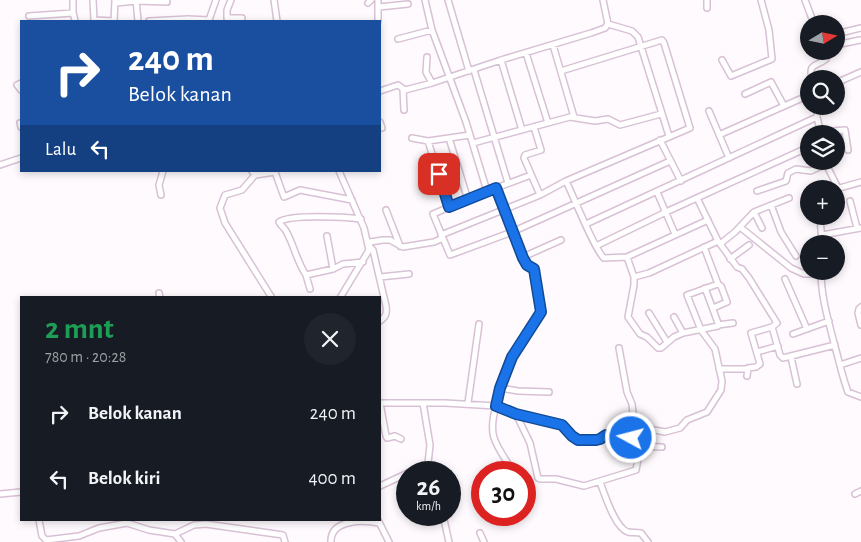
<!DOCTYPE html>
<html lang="id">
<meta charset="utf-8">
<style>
:root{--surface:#171b24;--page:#20242c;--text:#f1f3f6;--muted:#9ea1a6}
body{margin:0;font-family:"Alegreya Sans",sans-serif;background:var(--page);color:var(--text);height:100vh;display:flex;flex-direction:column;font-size:19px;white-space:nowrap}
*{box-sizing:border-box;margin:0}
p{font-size:16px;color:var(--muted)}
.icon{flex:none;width:28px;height:28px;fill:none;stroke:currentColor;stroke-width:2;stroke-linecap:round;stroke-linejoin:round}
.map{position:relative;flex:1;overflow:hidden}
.panel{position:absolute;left:20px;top:296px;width:361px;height:225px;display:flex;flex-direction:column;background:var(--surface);border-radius:0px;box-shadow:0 2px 8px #0003}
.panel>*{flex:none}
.hud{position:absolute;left:20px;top:20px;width:361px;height:152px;border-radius:0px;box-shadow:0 2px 8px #0003;background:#1a4fa0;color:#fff;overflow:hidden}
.needle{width:32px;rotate:80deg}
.tools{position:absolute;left:800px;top:15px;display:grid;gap:10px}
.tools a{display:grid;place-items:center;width:45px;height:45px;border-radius:50%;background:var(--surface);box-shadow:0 2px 8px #0003;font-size:25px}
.speed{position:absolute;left:396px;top:461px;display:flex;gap:10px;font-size:25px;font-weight:700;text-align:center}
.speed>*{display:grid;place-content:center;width:65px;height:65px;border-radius:50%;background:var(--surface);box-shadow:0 2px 8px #0003;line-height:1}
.speed small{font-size:12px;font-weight:400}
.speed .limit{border:8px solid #d22;background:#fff;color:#111}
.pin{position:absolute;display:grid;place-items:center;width:42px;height:42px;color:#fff;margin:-21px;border-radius:10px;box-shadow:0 2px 8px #0006}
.me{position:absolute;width:55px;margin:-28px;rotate:277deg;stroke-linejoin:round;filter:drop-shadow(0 0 4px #0008)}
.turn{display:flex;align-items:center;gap:18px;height:105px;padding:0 25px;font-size:22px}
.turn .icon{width:65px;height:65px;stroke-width:2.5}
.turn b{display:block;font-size:35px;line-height:42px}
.then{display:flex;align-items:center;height:48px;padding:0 25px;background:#0003;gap:10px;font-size:19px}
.round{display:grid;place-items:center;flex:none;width:52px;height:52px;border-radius:26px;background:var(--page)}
.headline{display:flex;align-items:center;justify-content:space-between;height:85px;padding:0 25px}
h1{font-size:30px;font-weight:700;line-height:38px;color:#1e9e55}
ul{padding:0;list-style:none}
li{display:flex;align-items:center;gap:15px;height:65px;padding:0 25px}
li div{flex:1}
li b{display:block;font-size:19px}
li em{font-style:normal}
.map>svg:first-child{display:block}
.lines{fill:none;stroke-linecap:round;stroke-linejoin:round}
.minor-casing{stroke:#d8c1d5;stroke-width:8}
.minor{stroke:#fff;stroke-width:5}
.route-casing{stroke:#114b97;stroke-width:12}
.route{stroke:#1a73e8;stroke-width:9}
</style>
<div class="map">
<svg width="861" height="542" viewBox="0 0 861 542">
<rect width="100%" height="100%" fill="#fffafe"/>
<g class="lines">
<!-- minor casing -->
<g class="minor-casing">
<path id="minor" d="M93,0L94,20L114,21
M136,0L138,21
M231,0L227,10V18H242
M274,0L277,21
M448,0L469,71
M603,0L608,24
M805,0L814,24
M115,3L137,1L167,2
M368,3L371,0
M379,7L408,4
M707,8V0
M73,12L75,21
M29,16L73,13V0
M114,21L115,0
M149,21L188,19L209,20L216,0
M378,21V0
M608,24L632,31L638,37L669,136
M836,34L861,28
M398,39L432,30
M553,45L574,117
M836,45L860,40
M526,53L548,123
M427,57L426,72L432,83
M501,60L522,130
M722,60L731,76L772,59L769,30L761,0
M474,70L508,183
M812,79C808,63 816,67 826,59V51
M21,83L17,85L21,90
M836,83L861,72
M403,89L404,110
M380,91L398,85L405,90L432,83L501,60L591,33L605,28L608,24
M745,94L771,82L784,106
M817,106V117L821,134
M709,111L729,158
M380,122L382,128
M20,123L21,127
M534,127L541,150L525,155L524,158L540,195
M821,132L845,130L848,150
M719,135L809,95
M412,138L428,141L470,135
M449,138L468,200
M660,140L681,181
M428,141L449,207
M473,143L570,117L595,121L608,119L620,125L661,114
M825,162L838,188
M0,165L21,158
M252,171L255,175L242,190L225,195L220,208L225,223L272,298
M339,171L364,228L369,250L340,298
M255,175L275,172L284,197L300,190L352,200
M566,181C573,195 595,251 604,258L627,257L708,220
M496,188L531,175
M836,189L861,182
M487,191L433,214L450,255L512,232L670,161
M757,191L786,181L788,173L796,169L811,171L826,164
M657,192L675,234
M161,195L159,185L163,171
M850,201L857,228
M771,205L781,232L796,256
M386,210L400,246
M754,212L762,228
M820,216L822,244
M361,219C346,217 289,214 279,222C280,225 284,227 286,231C294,245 297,262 306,275L333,269L343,264L363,262
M586,224L817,117
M740,227L791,268L804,274H821
M441,235L540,195L566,181L690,128L664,43L662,40L561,71
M822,235L861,228
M327,236L333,269
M718,241L737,267L742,269L749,278L777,323L772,327L751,333L760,364L756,367L748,368L747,376
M720,244L735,232L754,212L789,198
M596,246L666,212L809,147
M369,247L370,242L383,240H390L403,247L434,242L443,238
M369,249L371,248L373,250L386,306C387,313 386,317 380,321
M836,252H840
M523,257L561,240
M627,257L634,277V285L628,317L640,334L647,337L658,348H661L674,337L683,333L718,326V323L705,288
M730,259L749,245
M821,271C821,297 828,319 834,343C839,360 842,376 848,392L861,397
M306,275L310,289
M380,277L409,274
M634,277L649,273L718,241L697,198
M785,279L807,329
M159,293L160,298
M861,307L859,309L858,313L861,325
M713,308L727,302L721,286L718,284
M649,313L667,342
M674,317L683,333
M718,325L733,323
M772,327L780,355L783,358L835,345
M793,334L829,321
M619,348L627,392L632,404L633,414L634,423L630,428L631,442L635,446L662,447
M757,352L778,346
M791,357L797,384
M840,365L861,358
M719,369H747
M501,388L518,391L549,392
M380,403H445L496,406L501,388L512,357L541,311L534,269L527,265L523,257L496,188L487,191L466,122L432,30L425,0
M380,403L386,436L387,438L395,436L401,439
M423,403L430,445L427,472
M468,403L479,324
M516,414L530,443L538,478L540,479H556L584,486L636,470L640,447
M632,426L665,432L680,428L687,420L707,412L721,390L722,381L715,349L701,330L687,295L718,284L704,247
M509,465C494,442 488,434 496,406L516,414L562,425L572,436L578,439L596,440L600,439L606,435H630
M409,472L419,468H427
M600,482C605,495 615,528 628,532C632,533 637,532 641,533L648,542
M380,486L408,473
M0,494L21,492
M855,494L861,491
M443,515L449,542
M39,520L42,536L46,540L79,536L99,528L127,523L149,530L175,534L181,542
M378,520L389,542
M480,533L484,542
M175,534L194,525L206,524L283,535L285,542
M331,542C330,519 364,520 379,523"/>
</g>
<!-- minor -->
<use href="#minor" class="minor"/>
</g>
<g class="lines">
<!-- route casing -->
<g class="route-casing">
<path id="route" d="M439,174L449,207L496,188L523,258L527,265L534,269L541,312L512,357L500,388L496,406L516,414L562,425L572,436L578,440H596L600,439L606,435H630L631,438"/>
</g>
<!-- route -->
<use href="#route" class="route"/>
</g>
</svg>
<div class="tools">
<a><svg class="needle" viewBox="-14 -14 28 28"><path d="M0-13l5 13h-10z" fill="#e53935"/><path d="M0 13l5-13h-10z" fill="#9ea1a6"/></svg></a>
<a><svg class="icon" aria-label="search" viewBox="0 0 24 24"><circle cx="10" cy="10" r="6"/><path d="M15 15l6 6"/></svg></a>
<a><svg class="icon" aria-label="layers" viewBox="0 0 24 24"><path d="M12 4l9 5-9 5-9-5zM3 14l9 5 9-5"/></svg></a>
<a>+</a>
<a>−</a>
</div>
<div class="speed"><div>26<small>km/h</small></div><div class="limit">30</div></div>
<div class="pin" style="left:439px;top:174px;background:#d93025"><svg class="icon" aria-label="arrive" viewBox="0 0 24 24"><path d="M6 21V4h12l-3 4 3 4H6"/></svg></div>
<svg class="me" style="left:631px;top:438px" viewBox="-20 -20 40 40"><circle r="17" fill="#1a73e8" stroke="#fff" stroke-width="3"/><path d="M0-11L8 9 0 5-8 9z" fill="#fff"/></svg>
<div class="hud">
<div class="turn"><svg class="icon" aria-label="right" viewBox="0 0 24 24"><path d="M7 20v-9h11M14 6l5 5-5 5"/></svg><div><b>240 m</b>Belok kanan</div></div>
<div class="then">Lalu<svg class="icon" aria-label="left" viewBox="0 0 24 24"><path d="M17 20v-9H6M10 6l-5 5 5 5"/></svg></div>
</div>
<section class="panel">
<div class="headline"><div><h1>2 mnt</h1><p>780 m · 20:28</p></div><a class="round"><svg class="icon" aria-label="close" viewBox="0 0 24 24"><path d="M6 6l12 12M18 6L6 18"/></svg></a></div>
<ul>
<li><svg class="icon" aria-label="right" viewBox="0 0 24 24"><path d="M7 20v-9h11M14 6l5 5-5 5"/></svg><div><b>Belok kanan</b></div><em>240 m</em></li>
<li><svg class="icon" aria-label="left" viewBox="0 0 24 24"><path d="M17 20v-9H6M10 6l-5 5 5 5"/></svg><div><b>Belok kiri</b></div><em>400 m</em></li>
</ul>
</section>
</div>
